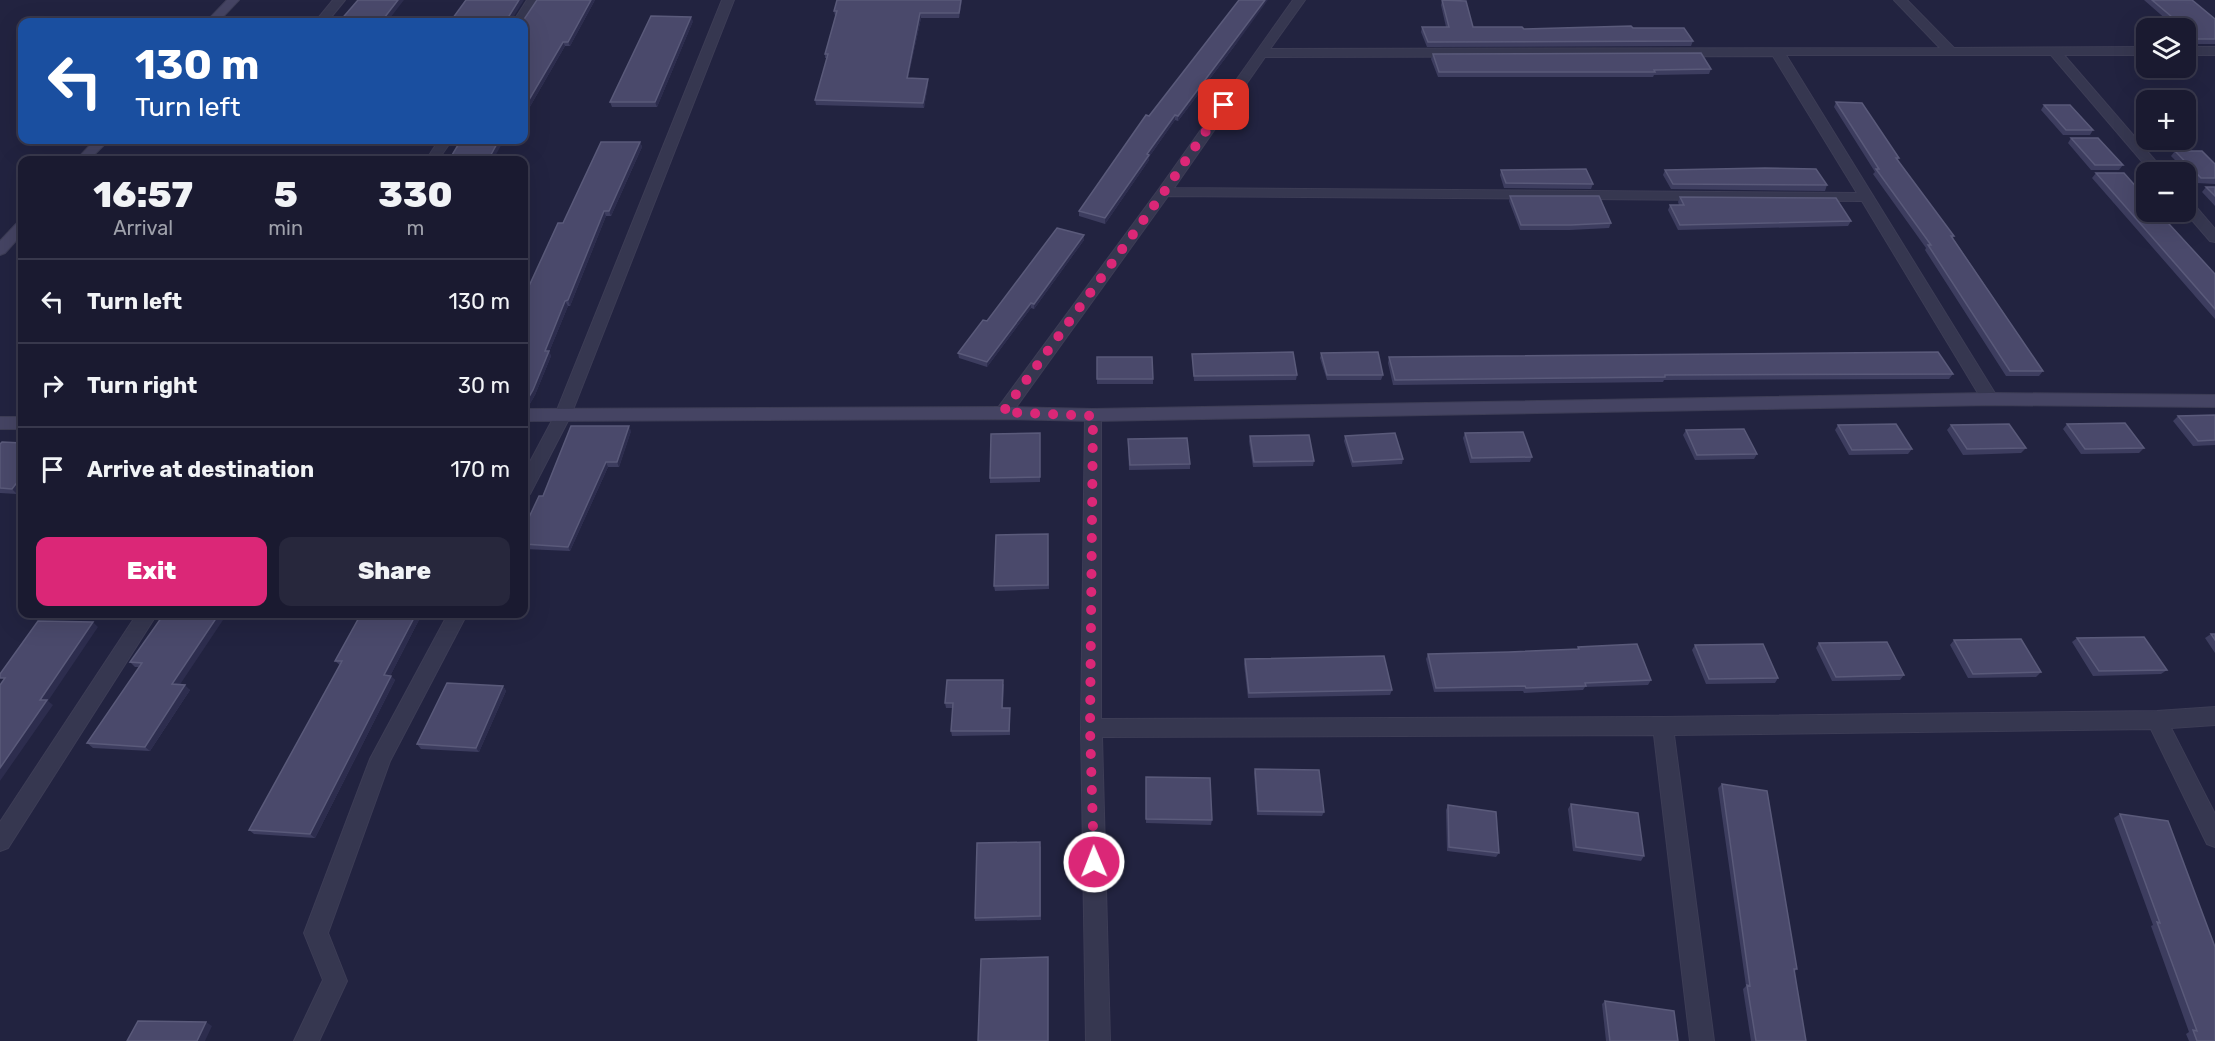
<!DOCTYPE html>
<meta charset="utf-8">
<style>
:root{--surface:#1a1a30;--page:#27273c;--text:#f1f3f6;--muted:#9fa1ab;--line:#38384c;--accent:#db2777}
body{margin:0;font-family:Rubik,sans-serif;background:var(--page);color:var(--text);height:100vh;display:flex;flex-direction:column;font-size:22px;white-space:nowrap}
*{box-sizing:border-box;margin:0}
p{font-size:20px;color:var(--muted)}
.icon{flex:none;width:33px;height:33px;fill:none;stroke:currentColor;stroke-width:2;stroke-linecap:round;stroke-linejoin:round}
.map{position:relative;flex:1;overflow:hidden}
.side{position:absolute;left:18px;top:156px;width:510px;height:462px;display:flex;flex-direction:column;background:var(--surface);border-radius:12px;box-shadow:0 6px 24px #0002,0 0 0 2px var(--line)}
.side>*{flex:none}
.guide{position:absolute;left:18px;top:18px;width:510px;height:126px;border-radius:12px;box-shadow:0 6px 24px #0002,0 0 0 2px var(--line);background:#1a4fa0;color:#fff;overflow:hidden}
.fabs{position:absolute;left:2136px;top:18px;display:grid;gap:12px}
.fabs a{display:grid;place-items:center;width:60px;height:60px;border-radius:12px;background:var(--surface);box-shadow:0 6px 24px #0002,0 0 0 2px var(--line);font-size:30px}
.pin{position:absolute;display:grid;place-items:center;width:51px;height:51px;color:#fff;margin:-26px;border-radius:12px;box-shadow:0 3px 9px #0006}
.me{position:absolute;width:66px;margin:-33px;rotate:359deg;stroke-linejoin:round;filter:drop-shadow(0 0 4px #0008)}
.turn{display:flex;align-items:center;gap:21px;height:126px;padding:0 18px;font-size:27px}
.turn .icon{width:78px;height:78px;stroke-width:2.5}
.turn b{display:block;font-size:42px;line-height:51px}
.eta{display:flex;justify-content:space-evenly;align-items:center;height:102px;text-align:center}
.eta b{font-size:36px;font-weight:800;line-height:42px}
.action{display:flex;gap:12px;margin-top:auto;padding:12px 18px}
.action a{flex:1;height:69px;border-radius:12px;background:var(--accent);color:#fff;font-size:24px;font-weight:800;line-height:69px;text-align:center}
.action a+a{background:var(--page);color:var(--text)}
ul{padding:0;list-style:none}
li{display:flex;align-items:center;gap:18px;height:84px;padding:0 18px;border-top:2px solid var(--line)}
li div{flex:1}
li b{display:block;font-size:22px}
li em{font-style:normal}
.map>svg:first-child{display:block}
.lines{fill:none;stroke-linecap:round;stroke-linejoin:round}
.street-casing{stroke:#3d3d56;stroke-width:2}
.secondary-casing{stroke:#3d3d56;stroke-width:2}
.street{fill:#363750;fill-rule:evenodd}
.secondary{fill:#454463;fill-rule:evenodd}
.wall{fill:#3d3d5f}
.shaded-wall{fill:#2d2d4e}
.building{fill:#4a496b;stroke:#5a5a7a;stroke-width:1.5}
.route{stroke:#db2777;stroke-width:10;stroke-dasharray:0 18}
</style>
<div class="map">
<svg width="2215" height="1041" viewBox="0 0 2215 1041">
<rect width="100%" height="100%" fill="#222340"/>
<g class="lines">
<!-- street casing -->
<g class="street-casing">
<path id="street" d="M333,0H345L327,22H315Z
M527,0H539L524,24L513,22Z
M722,0H734L571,415L530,494L524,495V473L555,415Z
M1293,0H1305L1270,49L1940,48L1894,0H1907L1954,48L2146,47V55H2064L2165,172H2151L2051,55H1786L1996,395L1998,399L1996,403H1984L1862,201L1168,196L1009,417H997L995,413L997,409L1159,189ZM1773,56L1857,193L1174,188L1265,57Z
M2186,47H2215V55H2186Z
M439,140H452L438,160H426Z
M2186,200L2191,201L2215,229V242L2210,241L2185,212Z
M1093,409L1099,411L1101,415V719L1663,717L2157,711L2215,707V725L2171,728L2215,814V847L2207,844L2151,729L1674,735L1714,1041H1690L1654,735L1102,737L1110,1041H1086L1081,728L1085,415L1087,411Z
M137,614H157L8,848L0,851V822Z
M448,614H467L390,761L328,933L347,981L319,1041H294L323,980L304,933L370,759Z"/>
</g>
<!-- secondary casing -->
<g class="secondary-casing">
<path id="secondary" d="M227,0H239L218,22H206Z
M95,140H109L89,160H76Z
M22,222V234L5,253L0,255V241L17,223Z
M1990,393L2215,395V407L1990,405L1093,421L1003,419L524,421V409L1003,407L1093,409Z
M0,417H22V429H0Z"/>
</g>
<!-- street -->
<use href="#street" class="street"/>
<!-- secondary -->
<use href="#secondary" class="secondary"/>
</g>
<!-- wall -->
<path class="wall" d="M537,0H595L570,46H565L528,110H524V22H450L512,20L523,21Z
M962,0L959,18H921L908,78L928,84L924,108L816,105L815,100L827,58H825V54L836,16H835L834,11Z
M1442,0L1473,27L1524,29L1633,28L1693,41L1691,46L1427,47L1421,32L1422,27H1446L1441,5Z
M2144,0H2192L2215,19V44H2194L2186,36V28H2176Z
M693,21L657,107H612L610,102Z
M1239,40L1178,121L1175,120L1149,157V160L1105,224L1079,216V211Z
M1433,54L1711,69L1709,74L1654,75L1653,77H1438L1431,59Z
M1836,102L1899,158L1898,160L1954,236L1953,238L2043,371L2039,376H2006L1925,250L1926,248L1873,174L1875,172L1834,107Z
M2044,105L2093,130L2090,135H2063L2041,110Z
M2071,138L2123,165L2119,170H2091L2068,143Z
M640,142L642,147L611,216H606L570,306H568L549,352L551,356L535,395L528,407H524V297L563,223Z
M2175,151L2215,164V184L2197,183L2171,156Z
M1501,170L1593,184L1591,189L1504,188L1500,175Z
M1665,170L1827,185L1825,191L1671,189L1663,175Z
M2096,173L2215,274V319L2092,178Z
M2206,187H2215V206L2202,192Z
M1510,196L1611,223L1609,228L1570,230H1520L1509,201Z
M1680,197L1851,221L1848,226L1678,230L1668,210L1670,205H1679L1678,202Z
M1084,235V240L1034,309L1031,308L987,367L959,358L958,353L987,321Z
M1321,353L1383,375L1381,380H1327L1320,358Z
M1192,354L1297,375L1296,380L1194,381Z
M1097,357L1153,379V384H1097Z
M1389,357L1953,374L1949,379L1664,380L1663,382L1393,385L1388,363Z
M2215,415V445L2193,446L2173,421L2178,416Z
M2067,424L2144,448L2139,453L2081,454L2063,429Z
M1838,425L1912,449L1908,454L1849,455L1835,430Z
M1951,425L2026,448L2021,453L1963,455L1947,430Z
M1686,430L1757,454L1754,459L1695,460L1683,435Z
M631,431L619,467H608L570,551L524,549V528L543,496Z
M1040,433V482L990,483V478Z
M1465,433L1532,457L1530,462L1470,463L1463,438Z
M1250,436L1314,461L1313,466L1253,467L1249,441Z
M1345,436L1403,459L1402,464L1352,467L1344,441Z
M0,444L17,494L0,493Z
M1128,444L1190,464V469L1129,470Z
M1048,534L1049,589L995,591L994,586Z
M164,614L180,685L190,690L150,751L93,748L87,743L139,667H135L130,662Z
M361,614H422L390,676L395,680L315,838L254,834L249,830L340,665L335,661Z
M2211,634H2215V653L2205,638Z
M2077,638L2167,670L2161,674L2093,676L2072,642Z
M1954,640L2041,672L2036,677L1968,678L1950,645Z
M1819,643L1904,675L1900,680L1832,681L1816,648Z
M1695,645L1778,678L1775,683L1706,684L1692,650Z
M1578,647L1651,680L1648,685L1585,687L1583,690L1524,693L1523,691L1434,692L1426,659L1428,654L1509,652L1577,649Z
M1245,659L1392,690L1390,695L1248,698L1244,664Z
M1004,684L1003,708L1010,712V735L952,736L951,731L953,708H946L945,703Z
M503,686L506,691L479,752L421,749L417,744Z
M1255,769L1324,812L1322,816L1257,815L1254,773Z
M1146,777L1212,820L1211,825L1146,823Z
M1722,784L1797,969L1794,972L1806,1041H1751L1743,989L1746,986L1718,788Z
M1571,804L1644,856L1641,861L1573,851L1568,809Z
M1448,805L1499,853L1496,857L1447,851L1446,810Z
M2120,814L2215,1041H2189L2186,1034L2189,1032L2151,926L2153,925L2114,818Z
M1041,846V920L975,921V918Z
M1605,1001L1678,1041H1606L1602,1004Z"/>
<!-- shaded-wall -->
<path class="shaded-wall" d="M398,0H404L387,22H381Z
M519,0H524L511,21L509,16Z
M591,0H595L570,46L568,42Z
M961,0H962L959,18V13Z
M1265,0H1268L1239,40L1178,121V116Z
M920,13L921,18L907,83V78Z
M691,17L693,21L657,107L655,102Z
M563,42L565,46L528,110L526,105Z
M928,79V84L924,108L923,103Z
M1175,115V120L1149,157V160L1105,224V218L1147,154Z
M499,140H504L493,160H488Z
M640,142L642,147L611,216L609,211Z
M604,211L606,216L570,306L568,300Z
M1084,235V240L1034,309V304Z
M565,301L568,306L549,352L551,356L535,395L528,407L526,402L545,351Z
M1031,303V308L987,367V362Z
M629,426L631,431L619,467L617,462Z
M606,462L608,467L570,551L568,547Z
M22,476V487L17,494L12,489Z
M219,614H227L177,689L172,684Z
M416,614H422L388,680L384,675Z
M93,622L98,627L48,701L53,705L0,781V768L40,700Z
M391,676L395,680L315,838L310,834Z
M185,685L190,690L150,751L145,747Z
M503,686L506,691L479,752L476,748Z
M206,1022L212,1026L205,1041H197Z"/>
<!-- building -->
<path class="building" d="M358,0H398L381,22H339Z
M466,0H519L509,16L511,19L523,21L537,0H591L568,42H563L526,105H524V22H450Z
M837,0H961L959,13H920L907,78L928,79L923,103L815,100L828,54H825L837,11H834Z
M1239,0H1265L1178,116L1175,115L1147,154L1149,155L1105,218L1079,211L1146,115L1149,116Z
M1442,0L1466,1L1473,27H1522L1524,29L1631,26L1633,28H1684L1693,41L1428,42L1422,27H1449Z
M2152,0H2192L2215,19V39H2198Z
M651,16L691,17L655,102H610Z
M1701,53L1711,69L1654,70L1655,72H1439L1433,54Z
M1836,102L1862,103L1899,158H1896L1954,236H1951L2043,371H2010L1928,245H1931L1876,169H1879Z
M2044,105H2070L2093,130H2066Z
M2071,138H2098L2123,165H2095Z
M461,140H499L488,160H449Z
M601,142H640L609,211H604L568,300L565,301L545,351H549L533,390L526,402H524V297L558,223H563Z
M2175,151H2202L2215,164V178H2201Z
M1765,168L1816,169L1827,185L1673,184L1665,170Z
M1586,169L1593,184L1506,183L1501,170Z
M2096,173H2124L2146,198V212H2158L2215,274V309Z
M2206,187H2215V196Z
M1510,196H1599L1611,223L1571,225H1521Z
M1680,197L1836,198L1851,221L1680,225L1670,205H1684Z
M1057,228L1084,235L1034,304L1031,303L987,362L958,353L983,320L987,321Z
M1293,352L1297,375L1194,376L1192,354Z
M1378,352L1383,375H1327L1321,353Z
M1938,352L1953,374L1665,375V377L1395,380L1389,357Z
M1097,357H1152L1153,379H1097Z
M2215,415V440L2198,441L2178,416Z
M2125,423L2144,448L2085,449L2067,424Z
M1896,424L1912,449L1852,450L1838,425Z
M2009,424L2026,448L1967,449L1951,425Z
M571,426H629L617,462H606L568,547L524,544V528L539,496H543Z
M1744,429L1757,454L1697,455L1686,430Z
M1523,432L1532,457L1472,458L1465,433Z
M1040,433V477L990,478L991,434Z
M1395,433L1403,459L1353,462L1345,436Z
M1309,435L1314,461L1254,462L1250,436Z
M1187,438L1190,464L1130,465L1128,439Z
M2,442L22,443V476L12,489L0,488V444Z
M1048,534V585L994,586L996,535Z
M164,614H219L172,684L185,685L145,747L87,743L142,663L130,662Z
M361,614H416L384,675L391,676L310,834L249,830L342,661H335Z
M38,621L93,622L40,700H47L0,768V685L5,678H0V674Z
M2211,634H2215V640Z
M2144,637L2167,670L2099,671L2077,638Z
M2021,639L2041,672L1973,674L1954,640Z
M1887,642L1904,675L1836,677L1819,643Z
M1637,644L1651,680L1585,683L1586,686L1526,688L1525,686L1436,688L1428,654L1509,652L1579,649L1578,647Z
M1763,644L1778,678L1709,679L1695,645Z
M1384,656L1392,690L1249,693L1245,659Z
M947,680H1003L1002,708H1010L1009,731H951L953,703H945Z
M447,683L503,686L476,748L417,744Z
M1255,769L1319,770L1324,812L1258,811Z
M1146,777L1210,778L1212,820L1146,819Z
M1722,784L1767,791L1797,969H1794L1806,1041H1756L1747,985L1750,986Z
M1571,804L1638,813L1644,856L1576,847Z
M1448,805L1496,812L1499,853L1449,847Z
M2120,814L2168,821L2215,947V1041H2197L2193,1030L2197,1031L2157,922L2160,923Z
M1040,842V916L975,918L977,843Z
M1048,957V1041H978L981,959Z
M1605,1001L1674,1011L1678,1041H1610Z
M138,1021L206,1022L197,1041H127Z"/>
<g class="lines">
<!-- route -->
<path class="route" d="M1094,862L1090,728L1093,416L1003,412L1164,192L1224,105"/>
</g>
</svg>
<div class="fabs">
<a><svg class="icon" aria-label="layers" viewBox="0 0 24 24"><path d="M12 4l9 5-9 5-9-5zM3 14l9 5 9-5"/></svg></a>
<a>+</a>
<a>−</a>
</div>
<div class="pin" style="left:1224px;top:105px;background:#d93025"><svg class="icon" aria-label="arrive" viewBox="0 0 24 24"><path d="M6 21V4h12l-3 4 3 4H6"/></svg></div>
<svg class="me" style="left:1094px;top:862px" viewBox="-20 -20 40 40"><circle r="17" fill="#db2777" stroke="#fff" stroke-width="3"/><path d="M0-11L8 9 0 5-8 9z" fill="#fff"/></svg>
<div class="guide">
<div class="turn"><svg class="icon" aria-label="left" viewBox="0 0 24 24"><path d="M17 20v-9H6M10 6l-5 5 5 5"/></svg><div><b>130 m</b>Turn left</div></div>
</div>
<section class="side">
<div class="eta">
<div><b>16:57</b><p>Arrival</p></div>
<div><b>5</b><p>min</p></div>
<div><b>330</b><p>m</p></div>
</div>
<ul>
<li><svg class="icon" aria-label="left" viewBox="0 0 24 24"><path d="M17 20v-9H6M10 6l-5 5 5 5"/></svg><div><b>Turn left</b></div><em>130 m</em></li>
<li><svg class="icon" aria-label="right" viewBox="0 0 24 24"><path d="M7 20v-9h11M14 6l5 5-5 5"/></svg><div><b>Turn right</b></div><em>30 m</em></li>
<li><svg class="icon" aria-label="arrive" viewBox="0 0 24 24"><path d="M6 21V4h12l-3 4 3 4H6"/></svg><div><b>Arrive at destination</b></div><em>170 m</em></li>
</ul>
<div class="action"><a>Exit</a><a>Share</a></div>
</section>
</div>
